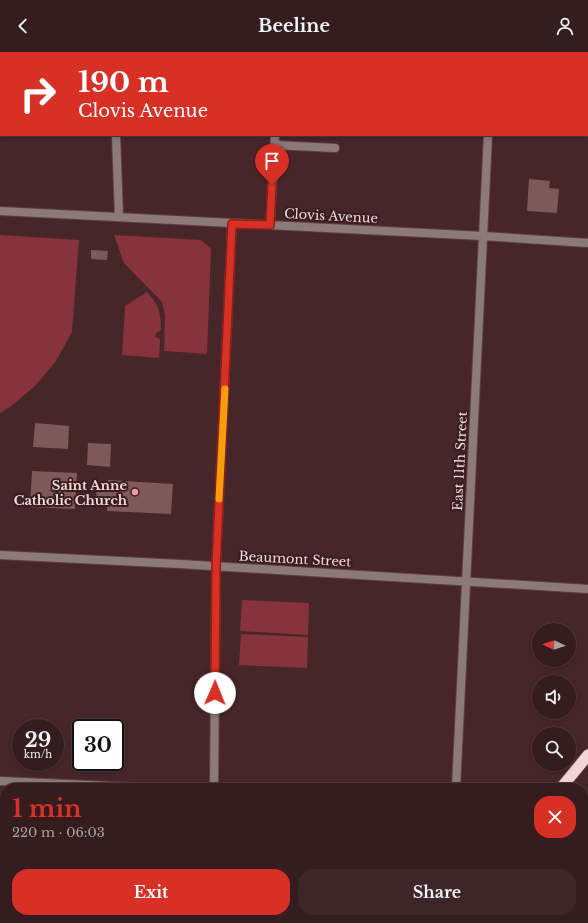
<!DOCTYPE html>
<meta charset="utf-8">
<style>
:root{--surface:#351c1f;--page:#3d2528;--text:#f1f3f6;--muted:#aaa1a4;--line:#4f3a3d;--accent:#d93025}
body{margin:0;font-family:"Libre Baskerville",serif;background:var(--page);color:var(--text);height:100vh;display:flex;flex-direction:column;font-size:15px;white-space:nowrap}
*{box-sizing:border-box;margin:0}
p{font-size:13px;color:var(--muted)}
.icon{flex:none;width:22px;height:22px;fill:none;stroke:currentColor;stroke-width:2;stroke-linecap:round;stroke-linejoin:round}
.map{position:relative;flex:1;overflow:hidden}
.drawer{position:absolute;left:0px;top:731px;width:588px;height:140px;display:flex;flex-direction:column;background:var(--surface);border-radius:16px 16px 0 0;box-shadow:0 2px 6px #0003,0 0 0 1px var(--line)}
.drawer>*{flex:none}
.top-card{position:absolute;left:0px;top:0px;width:588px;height:84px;box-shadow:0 2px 6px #0003,0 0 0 1px var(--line);background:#d93025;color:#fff;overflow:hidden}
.needle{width:26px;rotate:274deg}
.tools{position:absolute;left:532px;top:571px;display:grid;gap:8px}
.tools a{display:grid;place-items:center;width:44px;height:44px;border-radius:50%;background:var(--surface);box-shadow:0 2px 6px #0003,0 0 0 1px var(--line);font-size:20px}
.speed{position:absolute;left:12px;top:667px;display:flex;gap:8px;font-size:20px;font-weight:700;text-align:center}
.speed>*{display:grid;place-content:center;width:52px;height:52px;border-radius:50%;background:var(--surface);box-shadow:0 2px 6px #0003,0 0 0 1px var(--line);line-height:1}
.speed small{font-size:10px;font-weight:400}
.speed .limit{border:2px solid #111;border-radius:6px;background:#fff;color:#111}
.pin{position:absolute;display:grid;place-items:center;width:34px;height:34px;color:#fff;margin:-41px -17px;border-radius:50% 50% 50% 0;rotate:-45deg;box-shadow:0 0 4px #0007}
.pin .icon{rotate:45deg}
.me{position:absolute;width:44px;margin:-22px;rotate:1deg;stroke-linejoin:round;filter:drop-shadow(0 0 3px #0008)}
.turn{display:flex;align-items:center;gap:14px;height:84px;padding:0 12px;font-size:18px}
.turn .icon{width:52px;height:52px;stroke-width:2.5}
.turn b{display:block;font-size:28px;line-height:34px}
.round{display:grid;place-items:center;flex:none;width:42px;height:42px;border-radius:16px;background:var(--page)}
.head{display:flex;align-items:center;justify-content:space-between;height:68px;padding:0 12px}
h1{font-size:24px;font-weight:700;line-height:30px;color:var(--accent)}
.primary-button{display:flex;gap:8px;margin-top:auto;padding:8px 12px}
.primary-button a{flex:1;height:46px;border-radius:16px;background:var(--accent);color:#fff;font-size:16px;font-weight:700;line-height:46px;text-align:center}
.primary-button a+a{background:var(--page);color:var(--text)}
header{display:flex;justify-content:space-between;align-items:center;height:52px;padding:0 12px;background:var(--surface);font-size:18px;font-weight:700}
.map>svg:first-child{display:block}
.green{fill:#87333d}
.building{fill:#7e595b}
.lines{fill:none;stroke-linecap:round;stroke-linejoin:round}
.service-casing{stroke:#624345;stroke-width:10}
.minor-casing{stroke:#624345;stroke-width:10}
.trunk-casing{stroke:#624345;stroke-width:13}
.service{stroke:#8c7a7b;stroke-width:8}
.minor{stroke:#8c7a7b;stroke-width:8}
.trunk{stroke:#f0d6d6;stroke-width:11}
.route-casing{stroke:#8d1f18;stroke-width:10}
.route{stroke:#d93025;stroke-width:7}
.slow{stroke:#f59e0b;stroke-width:7}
.poi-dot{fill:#f49aa0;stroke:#3c1d1f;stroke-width:1.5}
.labels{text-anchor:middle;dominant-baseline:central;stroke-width:4;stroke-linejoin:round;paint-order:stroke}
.street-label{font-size:13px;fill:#eed9d9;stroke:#3c1d1f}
.poi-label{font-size:13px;font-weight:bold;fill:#eed9d9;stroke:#3c1d1f;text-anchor:end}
</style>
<header><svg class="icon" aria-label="back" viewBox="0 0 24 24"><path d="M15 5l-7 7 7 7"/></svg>Beeline<svg class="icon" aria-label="person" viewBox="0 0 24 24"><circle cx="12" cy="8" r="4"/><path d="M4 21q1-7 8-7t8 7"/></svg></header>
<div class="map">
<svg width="588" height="871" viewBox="0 0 588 871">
<rect width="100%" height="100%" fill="#472629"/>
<!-- green -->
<path class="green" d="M0,183L79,188L72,280L56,309L36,333L10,355L0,361Z
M114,183L201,188L211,197L207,302L164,299L165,263L162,250L124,211Z
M147,240C159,253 161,261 161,278L156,281L155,285L160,287L159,306L122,303L125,254Z
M242,548L309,551L308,583L240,579Z
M241,582L308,585L307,616L239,613Z"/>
<!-- building -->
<path class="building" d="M529,127L550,129L549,136L559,137L557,161L527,159Z
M91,198L108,199L107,208L91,207Z
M35,371L69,374L68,397L33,395Z
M88,391L111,392L110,415L87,413Z
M32,419L77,421L75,457L30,455Z
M108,428L173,432L171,462L107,459V450H96L97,433L108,434Z"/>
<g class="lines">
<!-- service casing -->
<g class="service-casing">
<path id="service" d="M117,1V0
M116,83L119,165
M275,93L335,96"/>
</g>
<!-- minor casing -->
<g class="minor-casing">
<path id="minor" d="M280,1V0
M492,1V0
M0,159L483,184L588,191
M270,173L275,83
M0,503L180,512L588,537
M0,729L154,736
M214,736L216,515L232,172
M456,736L488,83
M0,860H5
M125,866L225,871"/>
</g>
<!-- trunk casing -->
<g class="trunk-casing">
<path id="trunk" d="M561,736L588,703
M583,765L588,758
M449,871L454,866
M498,871L502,866"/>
</g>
<!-- service -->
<use href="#service" class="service"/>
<!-- minor -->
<use href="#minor" class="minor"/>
<!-- trunk -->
<use href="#trunk" class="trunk"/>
</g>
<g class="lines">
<!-- route casing -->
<g class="route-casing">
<path id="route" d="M215,641L216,515L232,172L270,173L272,133"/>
</g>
<!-- route -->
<use href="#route" class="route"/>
<!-- slow -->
<path class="slow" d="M219,447L225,337"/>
</g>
<!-- markers -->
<circle class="poi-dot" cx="135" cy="440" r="4"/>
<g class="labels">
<!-- street labels -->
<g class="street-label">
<text transform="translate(331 164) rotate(3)">Clovis Avenue</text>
<text transform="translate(460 409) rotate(-87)">East 11th Street</text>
<text transform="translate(295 507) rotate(3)">Beaumont Street</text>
</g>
<!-- poi labels -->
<g class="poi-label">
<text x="127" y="433">Saint Anne<tspan x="127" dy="15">Catholic Church</tspan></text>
</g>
</g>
</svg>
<div class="tools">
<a><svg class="needle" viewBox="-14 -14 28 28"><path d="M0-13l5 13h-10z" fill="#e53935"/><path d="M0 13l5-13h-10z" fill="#aaa1a4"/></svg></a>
<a><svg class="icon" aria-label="sound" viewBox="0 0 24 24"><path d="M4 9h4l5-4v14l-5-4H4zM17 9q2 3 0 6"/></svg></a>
<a><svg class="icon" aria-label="search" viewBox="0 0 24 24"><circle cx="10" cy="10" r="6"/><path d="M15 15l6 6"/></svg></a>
</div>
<div class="speed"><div>29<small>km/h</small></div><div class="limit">30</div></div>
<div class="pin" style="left:272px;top:133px;background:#d93025"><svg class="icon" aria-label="arrive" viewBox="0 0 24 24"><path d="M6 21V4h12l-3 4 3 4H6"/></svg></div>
<svg class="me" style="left:215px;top:641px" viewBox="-20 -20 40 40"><circle r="19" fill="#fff"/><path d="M0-13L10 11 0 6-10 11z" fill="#d93025"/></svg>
<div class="top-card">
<div class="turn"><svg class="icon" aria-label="right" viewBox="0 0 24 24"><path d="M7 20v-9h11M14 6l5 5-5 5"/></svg><div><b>190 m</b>Clovis Avenue</div></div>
</div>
<section class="drawer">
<div class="head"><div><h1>1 min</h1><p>220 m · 06:03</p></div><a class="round" style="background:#d93025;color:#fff"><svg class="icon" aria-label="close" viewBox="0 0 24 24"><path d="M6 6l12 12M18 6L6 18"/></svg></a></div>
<div class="primary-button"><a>Exit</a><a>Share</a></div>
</section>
</div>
